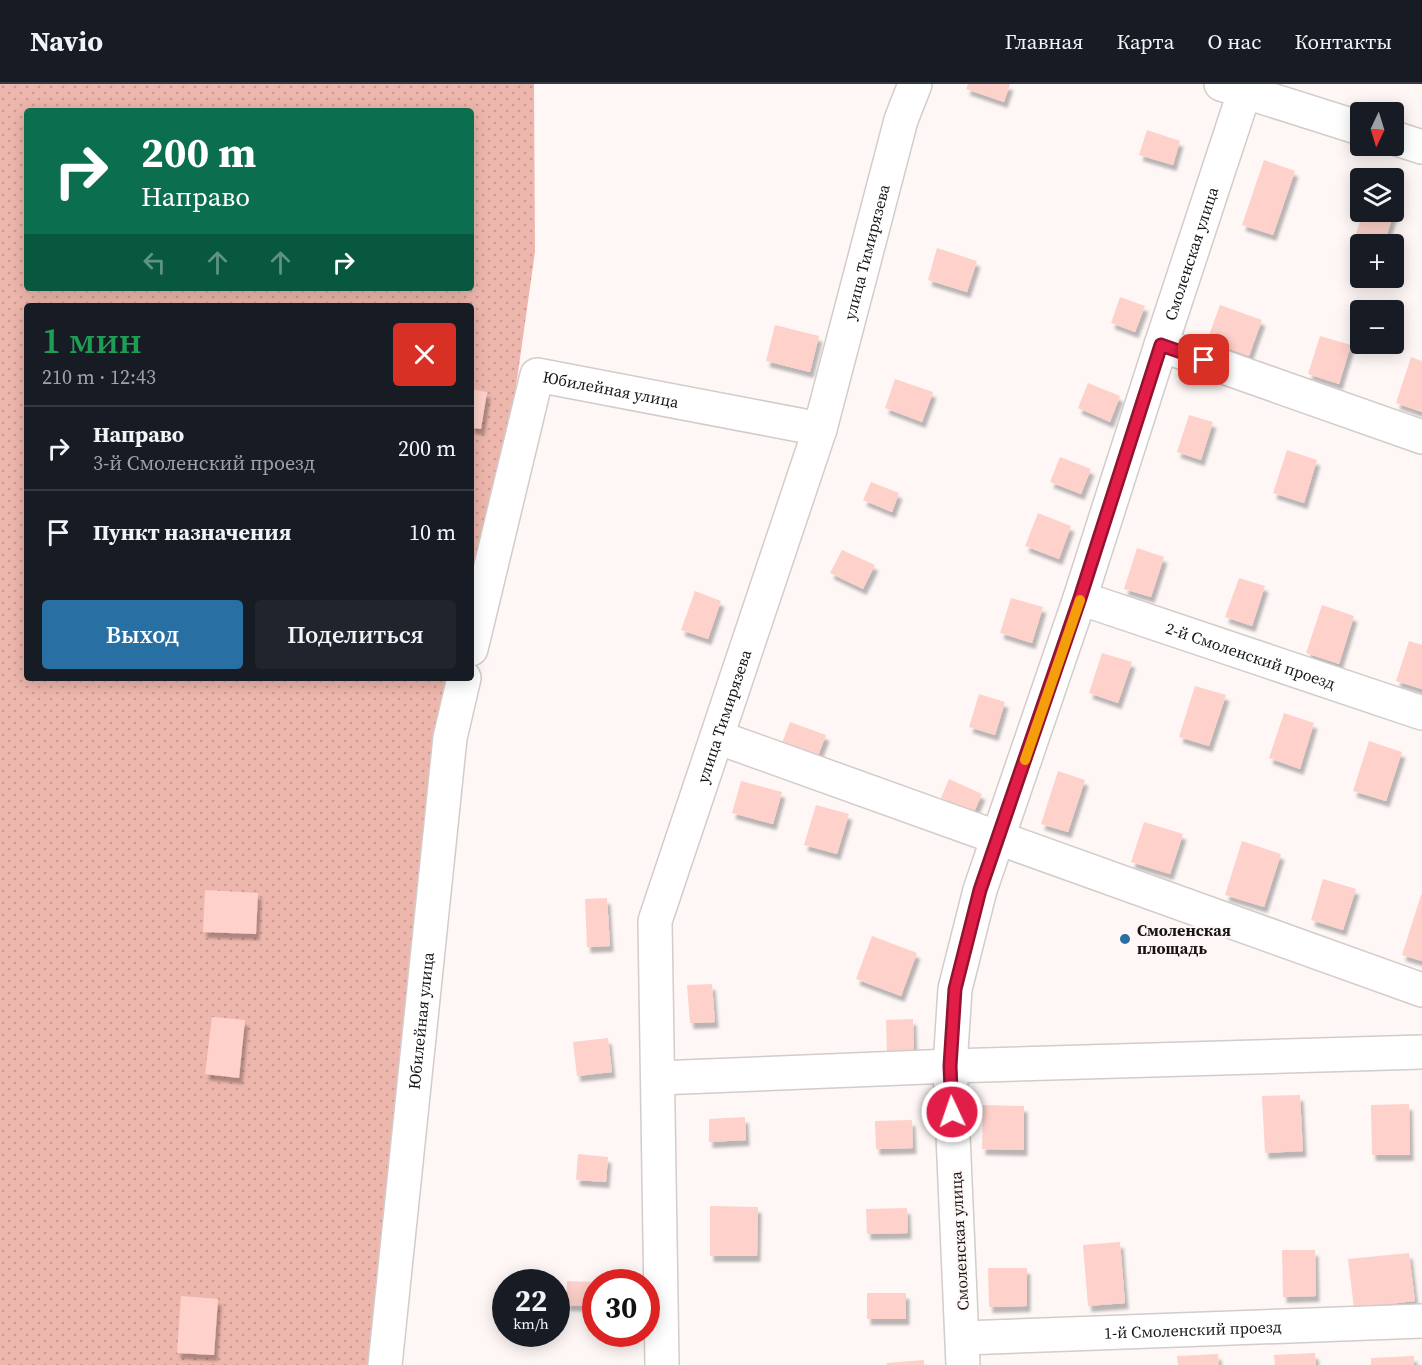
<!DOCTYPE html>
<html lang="ru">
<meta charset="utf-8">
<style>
:root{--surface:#171b24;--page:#20242c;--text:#f1f3f6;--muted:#9ea1a6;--line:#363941;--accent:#286fa3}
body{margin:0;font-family:"Source Serif 4",serif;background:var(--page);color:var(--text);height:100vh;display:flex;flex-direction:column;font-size:22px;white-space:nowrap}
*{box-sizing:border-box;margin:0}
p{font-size:20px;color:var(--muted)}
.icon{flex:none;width:33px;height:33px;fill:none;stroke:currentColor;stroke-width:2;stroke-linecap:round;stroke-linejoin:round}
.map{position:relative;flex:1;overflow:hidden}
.sheet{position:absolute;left:24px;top:219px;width:450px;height:378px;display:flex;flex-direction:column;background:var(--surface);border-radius:6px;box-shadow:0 3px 15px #0003}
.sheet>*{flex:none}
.guide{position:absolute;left:24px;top:24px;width:450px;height:183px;border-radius:6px;box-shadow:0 3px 15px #0003;background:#0b6e4f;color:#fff;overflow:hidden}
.needle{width:39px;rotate:184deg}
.controls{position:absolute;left:1350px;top:18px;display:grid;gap:12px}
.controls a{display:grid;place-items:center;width:54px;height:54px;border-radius:6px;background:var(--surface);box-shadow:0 3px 15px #0003;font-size:30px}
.speed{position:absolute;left:492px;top:1185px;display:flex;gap:12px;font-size:30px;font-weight:700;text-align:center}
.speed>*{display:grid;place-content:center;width:78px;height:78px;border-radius:50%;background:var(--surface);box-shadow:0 3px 15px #0003;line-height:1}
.speed small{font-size:15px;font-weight:400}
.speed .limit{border:9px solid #d22;background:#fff;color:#111}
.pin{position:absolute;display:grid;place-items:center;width:51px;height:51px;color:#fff;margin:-26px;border-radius:12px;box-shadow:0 3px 9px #0006}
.me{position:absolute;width:66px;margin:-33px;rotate:357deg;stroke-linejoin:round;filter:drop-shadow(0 0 4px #0008)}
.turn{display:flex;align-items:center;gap:21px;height:126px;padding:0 18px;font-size:27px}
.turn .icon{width:78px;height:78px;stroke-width:2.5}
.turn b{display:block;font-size:42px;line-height:51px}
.lanes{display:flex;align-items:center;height:57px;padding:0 18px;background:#0003;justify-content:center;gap:30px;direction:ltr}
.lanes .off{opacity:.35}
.round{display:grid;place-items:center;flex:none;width:63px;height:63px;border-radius:6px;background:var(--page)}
.summary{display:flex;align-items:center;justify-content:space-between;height:102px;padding:0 18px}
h1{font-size:36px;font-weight:600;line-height:45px;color:#1e9e55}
.action{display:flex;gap:12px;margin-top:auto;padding:12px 18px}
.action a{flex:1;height:69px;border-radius:6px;background:var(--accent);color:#fff;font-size:24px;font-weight:600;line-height:69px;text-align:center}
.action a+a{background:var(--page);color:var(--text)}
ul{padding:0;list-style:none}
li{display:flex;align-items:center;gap:18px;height:84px;padding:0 18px;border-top:2px solid var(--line)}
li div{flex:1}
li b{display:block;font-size:22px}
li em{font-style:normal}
header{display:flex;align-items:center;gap:36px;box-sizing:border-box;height:84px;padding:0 30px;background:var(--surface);border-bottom:2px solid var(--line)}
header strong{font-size:28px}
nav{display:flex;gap:33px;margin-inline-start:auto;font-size:21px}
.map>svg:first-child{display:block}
.park{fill:url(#park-dots);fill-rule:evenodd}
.building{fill:#fed1ca;filter:url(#shadow)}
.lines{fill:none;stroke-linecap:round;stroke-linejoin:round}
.minor-casing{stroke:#d2ccca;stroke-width:36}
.minor{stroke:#fff;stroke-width:33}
.route-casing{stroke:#92132f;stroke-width:15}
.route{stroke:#e11d48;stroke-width:10}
.slow{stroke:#f59e0b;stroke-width:10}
.poi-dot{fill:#286fa3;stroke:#fef7f6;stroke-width:2}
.labels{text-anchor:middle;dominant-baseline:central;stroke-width:4.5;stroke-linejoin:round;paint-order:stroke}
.street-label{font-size:16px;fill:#171514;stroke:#fef7f6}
.poi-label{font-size:16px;font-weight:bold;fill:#171514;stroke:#fef7f6;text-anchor:start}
</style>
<header>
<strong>Navio</strong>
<nav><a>Главная</a><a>Карта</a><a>О нас</a><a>Контакты</a></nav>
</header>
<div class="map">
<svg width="1422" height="1281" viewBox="0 0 1422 1281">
<defs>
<pattern id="park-dots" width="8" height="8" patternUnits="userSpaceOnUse" patternTransform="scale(1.5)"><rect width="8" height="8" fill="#eeb7ad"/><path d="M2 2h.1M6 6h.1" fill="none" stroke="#cb9c94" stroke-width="1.8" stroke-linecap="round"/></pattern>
<filter id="shadow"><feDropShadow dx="3.5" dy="6" stdDeviation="1.5" flood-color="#0004"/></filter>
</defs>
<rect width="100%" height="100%" fill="#fef7f6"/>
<!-- park -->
<path class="park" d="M0,0H534L535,168L378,1281H0ZM27,27H471V204H27ZM27,222H471V594H27Z"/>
<!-- building -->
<path class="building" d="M968,0H1010L1004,18L966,5Z
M1147,46L1180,57L1173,81L1139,71Z
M1264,76L1295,87L1273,151L1242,141Z
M1394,121L1396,122L1384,160L1355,153L1363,128H1394Z
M937,164L977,177L967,208L928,196Z
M1120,213L1145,222L1135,248L1111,239Z
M1220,221L1262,236L1249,272L1207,257Z
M775,241L819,252L810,288L766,277Z
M1320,252L1351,261L1339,300L1308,290Z
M1411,273L1422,277V328L1396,319Z
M895,295L933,308L922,338L885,324Z
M1088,299L1120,312L1110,338L1078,324Z
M471,305L487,308L481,345L471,344Z
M1189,331L1213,338L1201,376L1177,368Z
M1287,366L1317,376L1304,419L1273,409Z
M1060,373L1091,385L1081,410L1050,398Z
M871,398L899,409L892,428L863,416Z
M1038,429L1071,442L1059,475L1025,462Z
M1137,464L1164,473L1151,513L1124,505Z
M842,466L875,481L863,505L830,489Z
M1239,494L1265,502L1252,542L1225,533Z
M695,507L721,517L708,555L681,546Z
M1011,514L1043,523L1032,559L1000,549Z
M1322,521L1354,532L1339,580L1306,569Z
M1409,557L1422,561V605L1396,597Z
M1102,569L1132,578L1118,619L1089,609Z
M1195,602L1226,611L1209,662L1179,653Z
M979,610L1005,618L995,651L969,643Z
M1284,629L1314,639L1300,685L1269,674Z
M790,638L826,651L818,672L782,659Z
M1369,657L1402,668L1386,717L1353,707Z
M1058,687L1085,696L1068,748L1041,740Z
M949,695L982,710L974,728L941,714Z
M741,697L782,708L773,740L732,729Z
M816,721L849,730L837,770L804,761Z
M1144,738L1183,750L1170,790L1131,778Z
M1242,757L1281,770L1264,823L1225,811Z
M1323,795L1356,805L1343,846L1311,836Z
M205,806L258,809L256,850L203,848Z
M1421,811H1422V877L1402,871Z
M607,814L610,862L587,863L585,815Z
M872,852L917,869L901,912L856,895Z
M712,900L715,938L690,939L687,901Z
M212,933L245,936L239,994L205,990Z
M913,935L914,969H887L886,936Z
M608,954L612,988L577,992L573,958Z
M1300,1011L1303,1067L1265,1069L1262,1012Z
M1409,1020L1410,1071H1372L1371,1021Z
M983,1021L1024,1022V1066L982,1065Z
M745,1033L746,1056L709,1058V1035Z
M912,1036L913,1064L876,1065L875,1037Z
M578,1070L608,1073L606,1098L576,1096Z
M710,1122L758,1123L757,1172H710Z
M907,1124L908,1149L867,1150L866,1125Z
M1120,1158L1125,1219L1088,1222L1083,1161Z
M1282,1166H1315L1316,1212L1283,1213Z
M1409,1169L1415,1217L1354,1224L1348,1175Z
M988,1184H1027V1222L989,1223Z
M567,1197L596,1198V1222L566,1221Z
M867,1209H906V1235H867Z
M181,1212L218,1215L214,1271L177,1269Z
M1315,1269L1316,1281H1275L1274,1271Z
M1218,1270L1219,1281H1178L1177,1272Z
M1414,1272V1281H1371V1274Z
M924,1276V1281H887V1279Z"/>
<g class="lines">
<!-- minor casing -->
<g class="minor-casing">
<g id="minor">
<path d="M1221,0L1360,44"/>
<path d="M1394,54L1422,63"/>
<path d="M1161,261L1422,353"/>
<path id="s1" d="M1080,514L1422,629"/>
<path id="s2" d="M471,565L537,291L820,345"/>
<path d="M717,653L1422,906"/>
<path d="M658,994L950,982L1422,968"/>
<path id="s3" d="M963,1254L1422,1237"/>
<path id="s4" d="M385,1281L450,654L464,594"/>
<path id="s5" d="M662,1281L655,837L820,345L901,36L915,0"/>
<path id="s6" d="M963,1281L950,982L955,905L980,806L1080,514L1161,261L1247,0"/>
</g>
</g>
<!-- minor -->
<use href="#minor" class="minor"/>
</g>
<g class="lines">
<!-- route casing -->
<g class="route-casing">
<path id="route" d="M952,1028L950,982L955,905L980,806L1080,514L1161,261L1204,276"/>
</g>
<!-- route -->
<use href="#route" class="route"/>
<!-- slow -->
<path class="slow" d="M1025,676L1080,516"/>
</g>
<!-- markers -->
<circle class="poi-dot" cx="1125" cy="855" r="6"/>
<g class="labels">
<!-- street labels -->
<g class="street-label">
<text stroke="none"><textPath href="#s5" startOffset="1146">улица Тимирязева</textPath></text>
<text stroke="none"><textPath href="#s6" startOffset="1149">Смоленская улица</textPath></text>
<text stroke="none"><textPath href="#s2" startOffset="357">Юбилейная улица</textPath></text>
<text stroke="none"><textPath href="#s1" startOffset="180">2-й Смоленский проезд</textPath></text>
<text stroke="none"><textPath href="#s5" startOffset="660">улица Тимирязева</textPath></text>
<text stroke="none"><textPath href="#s4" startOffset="346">Юбилейная улица</textPath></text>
<text transform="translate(959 1157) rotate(-93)">Смоленская улица</text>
<text stroke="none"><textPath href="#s3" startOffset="230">1-й Смоленский проезд</textPath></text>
</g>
<!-- poi labels -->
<g class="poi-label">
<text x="1137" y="846">Смоленская<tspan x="1137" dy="18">площадь</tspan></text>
</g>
</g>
</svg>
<div class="controls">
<a><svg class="needle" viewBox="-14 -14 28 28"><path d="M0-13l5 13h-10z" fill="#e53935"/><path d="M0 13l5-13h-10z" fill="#9ea1a6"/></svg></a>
<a><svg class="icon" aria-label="layers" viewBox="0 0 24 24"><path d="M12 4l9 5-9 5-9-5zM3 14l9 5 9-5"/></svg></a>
<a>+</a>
<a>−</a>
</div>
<div class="speed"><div>22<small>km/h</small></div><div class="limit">30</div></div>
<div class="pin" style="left:1204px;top:276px;background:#d93025"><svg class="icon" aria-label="arrive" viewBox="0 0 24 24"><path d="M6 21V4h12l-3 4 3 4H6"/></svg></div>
<svg class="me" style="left:952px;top:1028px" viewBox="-20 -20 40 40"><circle r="17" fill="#e11d48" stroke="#fff" stroke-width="3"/><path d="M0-11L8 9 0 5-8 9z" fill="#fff"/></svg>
<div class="guide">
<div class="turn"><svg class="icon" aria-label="right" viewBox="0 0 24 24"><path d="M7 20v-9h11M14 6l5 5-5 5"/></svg><div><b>200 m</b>Направо</div></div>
<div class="lanes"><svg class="icon off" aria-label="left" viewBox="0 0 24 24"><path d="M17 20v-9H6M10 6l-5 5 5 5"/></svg><svg class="icon off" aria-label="ahead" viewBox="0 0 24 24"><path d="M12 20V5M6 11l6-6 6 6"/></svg><svg class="icon off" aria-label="ahead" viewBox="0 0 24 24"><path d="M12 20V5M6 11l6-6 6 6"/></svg><svg class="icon" aria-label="right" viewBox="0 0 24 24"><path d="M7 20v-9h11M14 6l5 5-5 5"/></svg></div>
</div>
<section class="sheet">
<div class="summary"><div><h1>1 мин</h1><p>210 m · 12:43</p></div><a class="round" style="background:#d93025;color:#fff"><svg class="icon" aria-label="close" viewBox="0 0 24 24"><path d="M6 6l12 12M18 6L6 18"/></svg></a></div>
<ul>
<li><svg class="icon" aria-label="right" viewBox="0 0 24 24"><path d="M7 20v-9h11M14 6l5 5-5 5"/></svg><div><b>Направо</b><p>3-й Смоленский проезд</p></div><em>200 m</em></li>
<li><svg class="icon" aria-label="arrive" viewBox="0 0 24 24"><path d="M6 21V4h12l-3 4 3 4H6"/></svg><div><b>Пункт назначения</b></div><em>10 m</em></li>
</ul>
<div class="action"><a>Выход</a><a>Поделиться</a></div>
</section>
</div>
